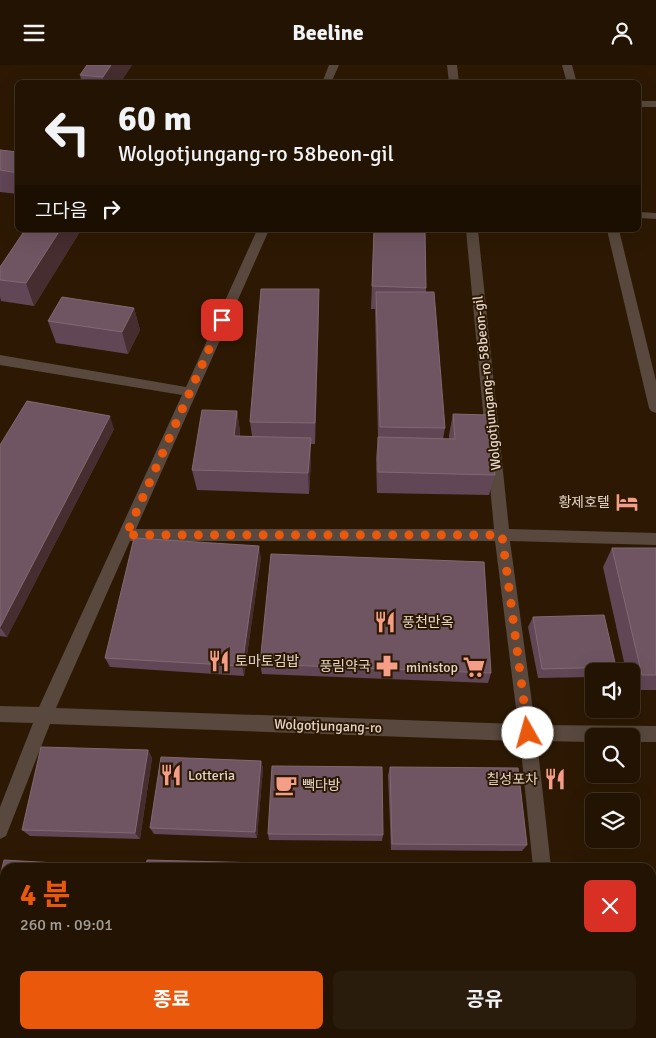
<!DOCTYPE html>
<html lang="ko">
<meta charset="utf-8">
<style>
:root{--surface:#221302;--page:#2a1c0c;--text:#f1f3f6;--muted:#a29e99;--line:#3f3224;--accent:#ea580c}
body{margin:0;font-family:Signika,"Noto Sans KR",sans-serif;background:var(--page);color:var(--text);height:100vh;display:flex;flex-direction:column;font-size:19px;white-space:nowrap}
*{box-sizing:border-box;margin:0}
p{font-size:16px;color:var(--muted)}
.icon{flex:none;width:28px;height:28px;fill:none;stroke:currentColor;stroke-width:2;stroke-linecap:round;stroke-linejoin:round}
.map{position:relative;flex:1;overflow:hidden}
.drawer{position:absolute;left:0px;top:798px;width:656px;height:176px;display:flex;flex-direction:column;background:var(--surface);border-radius:15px 15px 0 0;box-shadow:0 5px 20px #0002,0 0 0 1px var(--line)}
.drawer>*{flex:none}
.banner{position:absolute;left:15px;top:15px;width:626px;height:152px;border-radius:8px;box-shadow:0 5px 20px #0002,0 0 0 1px var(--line);background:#221302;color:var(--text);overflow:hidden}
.fabs{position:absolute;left:585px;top:598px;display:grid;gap:10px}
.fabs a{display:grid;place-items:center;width:55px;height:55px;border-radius:8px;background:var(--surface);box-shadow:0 5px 20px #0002,0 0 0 1px var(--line);font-size:25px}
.pin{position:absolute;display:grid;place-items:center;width:42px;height:42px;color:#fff;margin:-21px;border-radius:10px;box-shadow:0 2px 8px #0006}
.me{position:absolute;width:55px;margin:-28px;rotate:353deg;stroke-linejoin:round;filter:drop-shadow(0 0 4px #0008)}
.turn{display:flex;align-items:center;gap:18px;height:105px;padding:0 20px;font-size:22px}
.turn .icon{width:65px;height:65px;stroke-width:2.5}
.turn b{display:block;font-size:35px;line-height:42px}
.then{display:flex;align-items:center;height:48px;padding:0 20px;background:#0003;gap:10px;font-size:19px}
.round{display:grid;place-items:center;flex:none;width:52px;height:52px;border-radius:8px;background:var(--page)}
.headline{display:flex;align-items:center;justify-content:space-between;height:85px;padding:0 20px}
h1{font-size:30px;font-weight:700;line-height:38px;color:var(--accent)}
.primary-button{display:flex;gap:10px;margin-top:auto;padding:10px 20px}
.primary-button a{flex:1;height:58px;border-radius:8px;background:var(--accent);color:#fff;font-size:20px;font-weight:700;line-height:58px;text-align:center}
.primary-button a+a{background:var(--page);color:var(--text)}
header{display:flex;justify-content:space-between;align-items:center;height:65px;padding:0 20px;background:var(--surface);font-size:22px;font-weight:700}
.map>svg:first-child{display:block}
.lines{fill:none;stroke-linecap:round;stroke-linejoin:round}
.minor{fill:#58483d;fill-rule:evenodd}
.wall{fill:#614655}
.shaded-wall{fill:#462d2f}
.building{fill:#6f5561;stroke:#816972}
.route{stroke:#ea580c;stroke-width:9;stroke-dasharray:0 16.2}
.labels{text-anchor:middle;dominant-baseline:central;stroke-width:4;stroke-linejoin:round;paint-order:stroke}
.street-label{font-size:14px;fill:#e4d5c9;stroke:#2d1903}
.poi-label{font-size:14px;fill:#e4d5c9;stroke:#2d1903;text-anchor:end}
</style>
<header><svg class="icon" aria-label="menu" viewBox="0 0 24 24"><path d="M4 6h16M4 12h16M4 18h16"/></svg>Beeline<svg class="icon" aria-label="person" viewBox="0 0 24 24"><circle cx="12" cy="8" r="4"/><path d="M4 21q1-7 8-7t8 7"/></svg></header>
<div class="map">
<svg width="656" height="973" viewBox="0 0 656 973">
<rect width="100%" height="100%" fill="#2d1903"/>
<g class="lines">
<!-- minor -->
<path class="minor" d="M329,0H339L331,18H322Z
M447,0H457L459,18H449Z
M562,0H572L577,18H567Z
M639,36H656V42H639Z
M639,147L656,148V154L639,153Z
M257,165H269L136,464H494L466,165H478L509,464L656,468V480L510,476L535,660L656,661V677H631V671H594V677L537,676L551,802H533L520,676L50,659L6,771L0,774V742L33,658L0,657V641L39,642L182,330L0,300V290L186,322ZM130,476H495L518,659L56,643Z
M607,165H619L656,316V348L651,346L649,343Z
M0,915H5V935H0Z
M651,931H656V951H651Z"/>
</g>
<!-- wall -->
<path class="wall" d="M87,0H132L120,18H82L80,10Z
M0,85L18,87V129L0,127Z
M25,165H81L34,241L1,236L0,232V202Z
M374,165H425L426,227L445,363L443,374H449V370L453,349L495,410L489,430L377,428L376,393L378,372L375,244H371Z
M134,243L140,265L128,289L56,278L48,256Z
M319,246L315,379H311V394L309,429L197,425L192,405L237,346L240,367V371H252L250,357Z
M114,364L7,572L0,571V380Z
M612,483H656V625H631V606H626L603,502Z
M261,492L244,611L110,602L105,593Z
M533,552L616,602L613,606H594V612L538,613L528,562Z
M260,599L491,608L488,618L262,609Z
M148,685L152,693L140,774L30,771L22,765Z
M261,696L263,703L257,773L154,769L150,763Z
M390,702L527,780L522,786L391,785L388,710Z
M268,769L383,770L382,776L269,775Z
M5,802V892H0V811Z"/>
<!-- shaded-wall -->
<path class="shaded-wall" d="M111,0H132L120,18H104L103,12Z
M60,165H81L34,241L26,218Z
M319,224V246L315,379V358Z
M134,243L140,265L128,289L122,267Z
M237,346L240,367L237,391L234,371Z
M110,351L114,364L7,572L0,562Z
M311,373V394L309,429L308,408Z
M259,481L261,492L244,611L242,601Z
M148,685L152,693L140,774L135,768Z
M261,696L263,703L257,773L255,767Z
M56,798L61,802H55Z"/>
<!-- building -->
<path class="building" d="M87,0H111L103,12L80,10Z
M0,85L18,87V108L0,105Z
M25,165H60L26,218L0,215V202Z
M374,165H425L426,223L372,221Z
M261,224H319L315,358L250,357Z
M376,227H434L445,363L380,362Z
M62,232L134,243L122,267L48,256Z
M27,336L110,351L0,562V380Z
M202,345L237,346L234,371L311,373L308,408L192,405Z
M453,349L489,350L495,410L378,407V372L455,374Z
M134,473L259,481L242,601L105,593Z
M612,483H656V610H642Z
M271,489L484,497L491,608L260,599Z
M604,550L616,602L542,604L533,552Z
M41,682L148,685L135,768L22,765Z
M161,692L261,696L255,767L150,763Z
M272,701L382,702L383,770L268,769Z
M390,702L518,703L527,780L392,779Z
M4,795L56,798L55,802H5V889H0V811Z
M147,795L261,798V802H146Z"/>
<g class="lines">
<!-- route -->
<path class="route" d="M222,255L126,470H502L528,668"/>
</g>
<!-- icons -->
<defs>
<g id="hotel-bare" transform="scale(1.725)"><path d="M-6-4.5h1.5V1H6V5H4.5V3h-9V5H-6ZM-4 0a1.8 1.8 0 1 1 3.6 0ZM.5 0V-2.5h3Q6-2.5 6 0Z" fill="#f49e88" stroke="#2d1903" stroke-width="2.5" paint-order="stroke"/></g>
<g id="restaurant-bare" transform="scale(1.725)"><path d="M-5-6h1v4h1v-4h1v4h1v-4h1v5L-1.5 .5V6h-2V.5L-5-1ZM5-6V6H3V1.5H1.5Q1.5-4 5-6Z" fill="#f49e88" stroke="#2d1903" stroke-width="2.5" paint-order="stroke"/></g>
<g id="pharmacy-bare" transform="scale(1.725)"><path d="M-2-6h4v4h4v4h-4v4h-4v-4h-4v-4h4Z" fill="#f49e88" stroke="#2d1903" stroke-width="2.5" paint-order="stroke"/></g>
<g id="supermarket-bare" transform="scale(1.725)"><path d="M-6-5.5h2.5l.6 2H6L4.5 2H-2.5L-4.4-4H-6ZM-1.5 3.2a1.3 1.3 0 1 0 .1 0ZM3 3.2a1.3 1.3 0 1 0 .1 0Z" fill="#f49e88" stroke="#2d1903" stroke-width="2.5" paint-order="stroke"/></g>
<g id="cafe-bare" transform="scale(1.725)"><path d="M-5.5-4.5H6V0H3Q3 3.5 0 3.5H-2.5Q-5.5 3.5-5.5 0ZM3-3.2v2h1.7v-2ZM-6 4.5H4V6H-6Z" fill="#f49e88" stroke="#2d1903" stroke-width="2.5" paint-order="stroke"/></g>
</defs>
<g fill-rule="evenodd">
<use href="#hotel-bare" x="627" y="437"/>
<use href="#restaurant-bare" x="385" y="557"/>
<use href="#restaurant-bare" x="219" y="596"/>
<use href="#pharmacy-bare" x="387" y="601"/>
<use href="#supermarket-bare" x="474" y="602"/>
<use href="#restaurant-bare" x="171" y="710"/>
<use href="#restaurant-bare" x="555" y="714"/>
<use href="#cafe-bare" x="286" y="720"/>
</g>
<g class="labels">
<!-- street labels -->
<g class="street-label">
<text transform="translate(487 318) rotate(-96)">Wolgotjungang-ro 58beon-gil</text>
<text transform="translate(328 661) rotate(2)">Wolgotjungang-ro</text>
</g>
<!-- poi labels -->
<g class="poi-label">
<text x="610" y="437">황제호텔</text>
<text x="402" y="557" text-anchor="start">풍천만옥</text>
<text x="235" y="596" text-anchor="start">토마토김밥</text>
<text x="371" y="601">풍림약국</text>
<text x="458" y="602">ministop</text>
<text x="188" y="710" text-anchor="start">Lotteria</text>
<text x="538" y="714">칠성포차</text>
<text x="302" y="720" text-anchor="start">빽다방</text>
</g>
</g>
</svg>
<div class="fabs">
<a><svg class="icon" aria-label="sound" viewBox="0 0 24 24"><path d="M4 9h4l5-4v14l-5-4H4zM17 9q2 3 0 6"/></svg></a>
<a><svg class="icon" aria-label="search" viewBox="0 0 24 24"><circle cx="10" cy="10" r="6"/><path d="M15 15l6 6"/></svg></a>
<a><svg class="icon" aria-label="layers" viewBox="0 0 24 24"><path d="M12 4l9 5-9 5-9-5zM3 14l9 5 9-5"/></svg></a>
</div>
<div class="pin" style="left:222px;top:255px;background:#d93025"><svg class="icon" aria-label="arrive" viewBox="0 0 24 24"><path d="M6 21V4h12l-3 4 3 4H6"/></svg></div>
<svg class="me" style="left:528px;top:668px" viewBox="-20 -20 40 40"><circle r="19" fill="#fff"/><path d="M0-13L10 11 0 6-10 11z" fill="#ea580c"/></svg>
<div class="banner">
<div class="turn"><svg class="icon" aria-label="left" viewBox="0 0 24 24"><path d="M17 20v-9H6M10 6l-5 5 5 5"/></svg><div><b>60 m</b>Wolgotjungang-ro 58beon-gil</div></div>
<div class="then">그다음<svg class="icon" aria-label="right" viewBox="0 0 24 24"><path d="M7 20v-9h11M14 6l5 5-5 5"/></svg></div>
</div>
<section class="drawer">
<div class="headline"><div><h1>4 분</h1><p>260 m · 09:01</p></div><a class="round" style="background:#d93025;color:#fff"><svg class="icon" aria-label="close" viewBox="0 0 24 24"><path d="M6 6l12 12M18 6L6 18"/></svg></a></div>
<div class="primary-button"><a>종료</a><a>공유</a></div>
</section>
</div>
